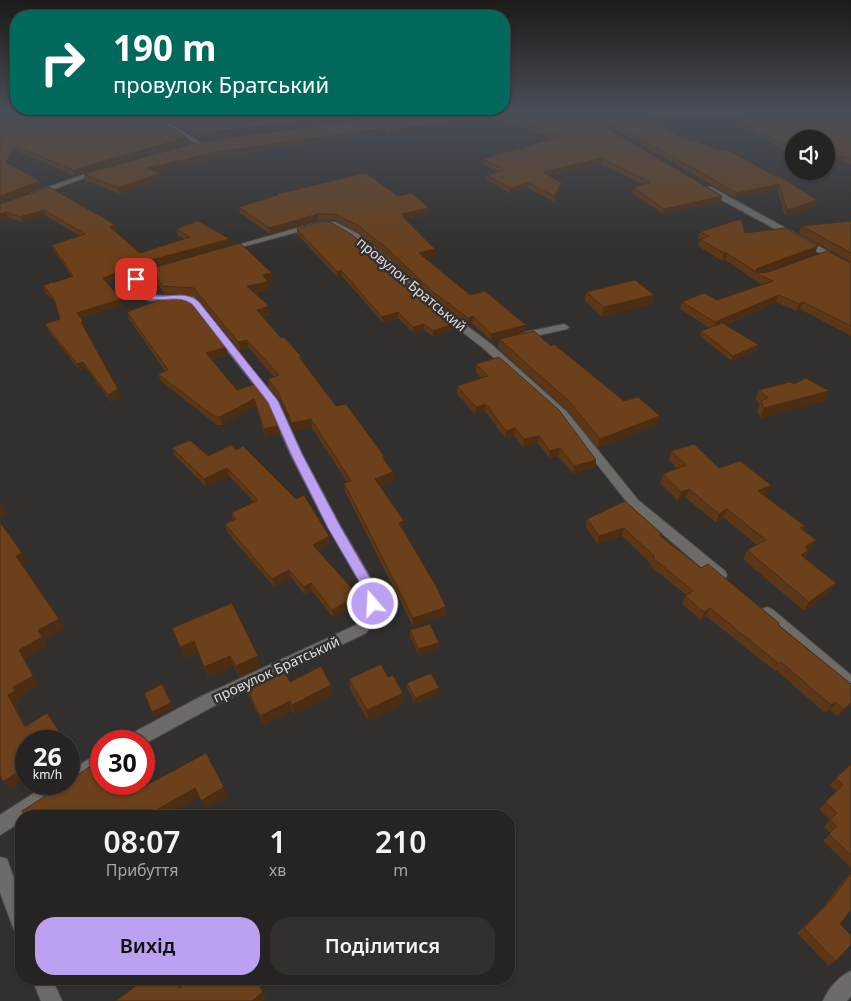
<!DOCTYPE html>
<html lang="uk">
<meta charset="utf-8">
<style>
:root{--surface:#262422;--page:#32302f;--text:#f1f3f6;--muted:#a4a4a5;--line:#424140;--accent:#bca0f2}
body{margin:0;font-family:"Noto Sans",sans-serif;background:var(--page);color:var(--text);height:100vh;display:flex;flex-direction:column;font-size:19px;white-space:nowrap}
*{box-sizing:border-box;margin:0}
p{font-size:16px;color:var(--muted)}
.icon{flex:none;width:28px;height:28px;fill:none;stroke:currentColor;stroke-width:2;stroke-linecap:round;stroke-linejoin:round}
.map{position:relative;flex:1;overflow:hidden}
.panel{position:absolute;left:15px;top:810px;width:500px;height:175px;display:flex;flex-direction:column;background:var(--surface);border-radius:20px;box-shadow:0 1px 4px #0004,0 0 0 1px var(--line)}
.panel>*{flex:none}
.top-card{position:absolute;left:10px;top:10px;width:500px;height:105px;border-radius:20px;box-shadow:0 1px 4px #0004,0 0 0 1px var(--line);background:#00695c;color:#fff;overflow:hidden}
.tools{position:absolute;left:785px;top:130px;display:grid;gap:10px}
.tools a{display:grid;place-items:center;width:50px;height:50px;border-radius:50%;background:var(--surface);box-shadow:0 1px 4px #0004,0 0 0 1px var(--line);font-size:25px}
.speed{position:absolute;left:15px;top:730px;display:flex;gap:10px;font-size:25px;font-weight:700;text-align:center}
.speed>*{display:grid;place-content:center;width:65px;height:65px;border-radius:50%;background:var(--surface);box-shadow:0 1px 4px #0004,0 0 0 1px var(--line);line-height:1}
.speed small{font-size:12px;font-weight:400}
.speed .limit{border:8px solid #d22;background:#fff;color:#111}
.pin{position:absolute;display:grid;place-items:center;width:42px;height:42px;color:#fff;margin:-21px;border-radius:10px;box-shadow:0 2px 8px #0006}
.me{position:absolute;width:55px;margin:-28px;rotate:341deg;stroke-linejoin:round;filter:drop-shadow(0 0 4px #0008)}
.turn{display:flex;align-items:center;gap:18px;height:105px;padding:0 20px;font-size:22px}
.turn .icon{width:65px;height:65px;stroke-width:2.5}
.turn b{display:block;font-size:35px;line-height:42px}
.eta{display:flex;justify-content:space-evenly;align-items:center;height:85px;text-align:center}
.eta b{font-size:30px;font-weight:600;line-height:35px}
.cta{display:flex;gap:10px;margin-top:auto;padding:10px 20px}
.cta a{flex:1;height:58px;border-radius:20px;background:var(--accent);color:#111;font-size:20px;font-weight:600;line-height:58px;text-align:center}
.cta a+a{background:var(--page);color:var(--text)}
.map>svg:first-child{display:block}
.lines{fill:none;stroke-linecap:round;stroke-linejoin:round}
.street-casing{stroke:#4d4b49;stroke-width:2}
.secondary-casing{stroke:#4d4b49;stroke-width:2}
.street{fill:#6d6b68;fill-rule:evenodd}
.secondary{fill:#6d6b68;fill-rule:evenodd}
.wall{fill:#5c3717}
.shaded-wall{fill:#4b2d13}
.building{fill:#6b401b;stroke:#4b2d13}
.route{fill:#bca0f2;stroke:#7a689d}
.labels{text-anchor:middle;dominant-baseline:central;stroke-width:5;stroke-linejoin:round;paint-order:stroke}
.street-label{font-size:14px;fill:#dddcdb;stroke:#32302e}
</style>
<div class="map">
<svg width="851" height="1001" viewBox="0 0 851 1001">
<rect width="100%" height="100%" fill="#32302e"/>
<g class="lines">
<!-- street casing -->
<g class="street-casing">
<path id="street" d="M141,112H149L202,143L197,144Z
M97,170L103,171L38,195L31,193Z
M319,222H335L358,234L388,258L431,299L491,344L567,412L638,500L725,571L727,575L725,579L720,580L715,579L630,506L559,416L483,348L425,303L382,262L352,238L331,226H319L227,251L223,249Z
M165,265L169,268L168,270L140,280V287L151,295L194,297L278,401L302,454L340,525L379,592C381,608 376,620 366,633L212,707L144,744V741H125L127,736L200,697L356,625C364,614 366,606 365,592L328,527L290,454L268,402L188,302L149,301L131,288L133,277Z
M564,324L569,327L567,329L521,339L516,336L521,333Z
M767,607L772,609L851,675V691L846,689L762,617L760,613L762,609Z
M101,752V769L70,788L30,816H21V822L0,835V815L48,784H69V771Z
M0,857L7,859L21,898V933L14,930L0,892Z
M851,971V996L847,1001H823C828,989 839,976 851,971Z
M32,979H52L62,1001H41Z"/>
</g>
<!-- secondary casing -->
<g class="secondary-casing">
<path id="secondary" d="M705,187H711L851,264V270L705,191Z"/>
</g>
<!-- street -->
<use href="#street" class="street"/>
<!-- secondary -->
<use href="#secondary" class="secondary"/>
</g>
<!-- wall -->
<path class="wall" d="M0,112L188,142L75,176L16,151L9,164L42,187L0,202Z
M153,112L291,113L407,112L200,139Z
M417,112H580L722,196L721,202L663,214L632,193L634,188L643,184L601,164L550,176L561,189L554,202L528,188L509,193L487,180V175L497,172L483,164V159L553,139L500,119L389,136L386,133L217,157L157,172L160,173L162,179L119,194L85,180L84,174Z
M584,112H637L678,135L776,176L777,175L815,206L785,216L777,189L735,198Z
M761,112H846L851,115V164L842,161L826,162V139H794V155L737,125L738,120L770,116Z
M49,187L116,225L117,231H115L140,253L184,239L178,235L176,229L231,244L152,266L108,283L123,305L81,318L83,321L86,327L84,328L120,396L111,402L86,368L79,370L48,330L45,324L60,319L56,303L45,292L43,285L72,277L54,251L52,245L80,236L46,216L22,222L9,218L0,221V204Z
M277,194L398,196L429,208V214L405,219L435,249V255L425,258L470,295L525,332L491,341L472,323L468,324L432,298L389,257L359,233L336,220H318L270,234L240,213L239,207L277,195Z
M851,221V262L799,233L802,226Z
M297,229L424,298L456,323L455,329L433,337L424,330L413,333L398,318L383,323L342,276L337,277L297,234Z
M700,232L745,233L815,253L762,273H765L851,263V336L800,309L796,311L776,302L725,325L759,345L757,351L731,361L700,336L701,331L710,328L680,309L682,302L717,300L762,285L725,260L722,261L698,246L700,239H698Z
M149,269L273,281L268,282L269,289L255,293L270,314L263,317L281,338L301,356L302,361L336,406L384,456V460L393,472V481L380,486L404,521V530H403L446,607L445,615L413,626L345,491L344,483L347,482L312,428L294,431L280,400L269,387L268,379L274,377L249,348L240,351L195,296L165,294L152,277Z
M586,292L654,295L652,304L602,317L585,301Z
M127,312L226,347L228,355L212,360L237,390L255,384L280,434L265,437L256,406L222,425H217L161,381L158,374L165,371L129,319Z
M499,339L551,346L624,401L658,425L598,448L568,411L498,348Z
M476,364L596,460L595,467L573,474L558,456L549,458L538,443L523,447L514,436L505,438L485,411L475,414L457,394V386L482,378L476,372Z
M794,384L825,401L760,418L757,411L760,404L755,399L759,390Z
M231,445L330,543L318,551L359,603L333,617L312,591L305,595L291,578L274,587L227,532L225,524L233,520L231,513L254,502L229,476L206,487L175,456L172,448L208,456Z
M671,451L771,485L767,494L764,496L805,526L802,530L816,540L811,549L809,551L805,558L830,592L804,611L743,559L747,550L757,545L724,518L716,523L686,498L678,501L660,483L663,474L677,469L669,460Z
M587,519L662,534L661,537L701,568L779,623V625L851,684V706L837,716L830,710L825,713L776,670L775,671L706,616L701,620L682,604L686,595L650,566L651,564L622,536L597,544L586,527Z
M172,628L261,667L239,677L234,666L208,678L198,652L185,658Z
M410,630L439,648L419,655L410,636Z
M267,676L290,682L331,685L333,695L294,714L292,710L263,725L247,692L244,683Z
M388,677L403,693L404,703L368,721L350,689L349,679Z
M407,683L439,694L415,703L407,688Z
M851,764V868L823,841L831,833L824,827L830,820L819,809L837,792L830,785Z
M851,871V910L840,924L836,961L829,966L797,933L824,906Z"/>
<!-- shaded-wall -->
<path class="shaded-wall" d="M369,112H407L200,139L199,134Z
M500,114V119L389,136V130Z
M386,128V133L217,157L150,174L148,168L216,152Z
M187,137L188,142L75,176L74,170Z
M14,146L16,151L8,167L6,162Z
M843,156L842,161L826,162V158Z
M602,158L601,164L542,178L543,172Z
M160,173L162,179L119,194L118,188Z
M40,181L42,187L0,202V196Z
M529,183L528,188L509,193L510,188Z
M562,183L561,189L554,202V196Z
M779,184L777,189L735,198L737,193Z
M722,196L721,202L663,214L664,209Z
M817,200L815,206L785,216L787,210Z
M429,208V214L405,219V222L402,214Z
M44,210L46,216L22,222L20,217Z
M6,212L9,218L0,221V214Z
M318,214V220L270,234L269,228Z
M116,225L117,231L112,233L110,227Z
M230,239L231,244L152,266L105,284L103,278L151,260Z
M818,246L815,253L759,274L756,269Z
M435,249V255L419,259V253Z
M724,253H727L725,260L722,261Z
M341,270L342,276L337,277V272Z
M272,273L273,281L268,282L269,289L249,294L247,286L263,275Z
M654,295L652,304L602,317L604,307Z
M779,295L776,302L713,330L715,322Z
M121,299L123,305L79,319L77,313Z
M803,302L800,309L796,311L799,304Z
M269,306L270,314L258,318L257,310Z
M398,312V318L383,323L382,317Z
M473,316L472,323L468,324V318Z
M83,321L86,327L83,328L81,322Z
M456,323L455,329L433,337V331Z
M424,324V330L413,333V327Z
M526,325L525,332L491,341V334Z
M247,340L249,348L240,351L238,342Z
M759,345L757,351L731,361L733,356Z
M226,347L228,355L208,361L206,353Z
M83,362L86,368L79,370L77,364Z
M118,389L120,396L111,402L108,395Z
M829,391L825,401L760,418L764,408Z
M254,399L256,406L222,425L220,417Z
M486,404L485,411L475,414L476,407Z
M660,416L658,425L598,448L600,439Z
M311,419L312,428L294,431L292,423Z
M278,426L280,434L265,437L264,429Z
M515,428L514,436L505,438L506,431Z
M539,436L538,443L523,447L524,439Z
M560,448L558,456L549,458L550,451Z
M596,460L595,467L573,474L574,466Z
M227,468L229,476L206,487L204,479Z
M393,472V481L375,487V479Z
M771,485L767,494L754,500L758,491Z
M689,489L686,498L678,501L681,492Z
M0,503L7,516L0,518Z
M727,509L724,518L716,523L719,514Z
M404,521V530L399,532V523Z
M624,528L622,536L597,544L599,536Z
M329,536L330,543L315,553L313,545Z
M816,540L811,549L809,551L804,559L796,564L805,547Z
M22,553L27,562L21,565L16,556Z
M289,570L291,578L274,587L272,579Z
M311,583L312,591L305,595L304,587Z
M836,583L830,592L804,611L809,602Z
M358,595L359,603L333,617L332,610Z
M446,607L445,615L413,626V618Z
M710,608L706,616L701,620L704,612Z
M59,619L65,628L44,640L48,646L25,659L39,685L19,696L21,700L15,704L31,736L25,727L8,695L13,687L19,650L38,630Z
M194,641L198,652L185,658L180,647Z
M439,643V648L419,655L418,649Z
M230,656L234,666L208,678L204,667Z
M258,656L261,667L239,677L236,666Z
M331,685L333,695L294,714L292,705Z
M439,688V694L415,703V698Z
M403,693L404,703L368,721L367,710Z
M290,701L292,710L263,725L260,716Z
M836,702L830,710L825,713L831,705Z
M171,703L173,708L155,717L152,712Z
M851,703V706L837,716L843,709Z
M69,744L71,748L69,750Z
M26,766V779L10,790L3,782Z
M224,787L228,796L205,810L201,801Z
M195,788L199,797L166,816H155L153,812Z
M174,979H176L184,994L179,988Z
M255,979L267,997L262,1001H252Z"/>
<!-- building -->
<path class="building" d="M0,112H145L187,137L74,170L14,146L6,162L40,181L0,196Z
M160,112L291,113L369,112L199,134Z
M417,112H580L722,196L664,209L634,188L650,182L602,158L543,172L562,183L554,196L529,183L510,188L487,175L505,170L483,159L561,136L500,114L389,130L386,128L216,152L148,168L160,173L118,188L84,174L199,142Z
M594,112H637L678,135L716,149L730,151L777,177V175L817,200L787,210L779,184L737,193Z
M771,112H846L851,115V159L843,156L826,158V139H794V149L738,120L778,115Z
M366,173L398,196L412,193L429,208L402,214L405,216L403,217L435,249L419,253L470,295L485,291L526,325L491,334L473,316L468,318L432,291L389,250L359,226L335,214H318L269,228L239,207L278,195L277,194Z
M49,187L116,225L110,227L140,253L190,237L176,229L198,221L230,239L151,260L103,278L121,299L77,313L83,321L81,322L118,389L108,395L83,362L77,364L45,324L60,319L54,299L43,285L51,283L49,279L53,283L73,276L52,245L85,234L44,210L20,217L6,212L0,214V204Z
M741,219L745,233L785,228L818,246L756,269L757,272L765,273L827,251L851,263V326L803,302L799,304L779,295L715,322L682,302L704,293L717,300L773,281L762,276L727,253H724L700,239L709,236L700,232Z
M851,221V253L802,226Z
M319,222H330L351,234L380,258L424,298L456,323L433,331L424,324L413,327L398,312L382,317L341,270L337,272L297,229Z
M240,243L272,273L263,275L268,282L247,286L269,306L257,310L281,338L284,337L301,356L299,357L336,406L346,404L384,456L382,457L393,472L375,479L404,521L399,523L436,586L446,607L413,618L344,483L351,481L311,419L292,423L278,392L268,379L279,375L247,340L238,342L194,288L163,286L149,269Z
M635,280L654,295L604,307L586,292Z
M170,296L185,297L226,347L206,353L237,390L255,384L265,395L278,426L264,429L254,399L220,417H215L158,374L168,370L127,312Z
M722,323L759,345L733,356L701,331Z
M534,331L551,346L554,344L624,401L638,397L660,416L600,439L570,402L499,339Z
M499,357L559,410L596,460L574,466L560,448L550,451L539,436L524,439L515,428L506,431L486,404L476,407L457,386L488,376L476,364Z
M806,378L829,391L764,408L761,401L768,398L759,390L790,382L794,384Z
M190,440L208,456L231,445L236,450L243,446L296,499L304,495L329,536L313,545L358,595L332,610L311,583L304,587L289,570L272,579L225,524L236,519L231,513L258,500L227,468L204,479L172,448Z
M694,444L719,468L740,461L771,485L758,491L805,526L800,528L816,540L805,547L809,550L801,555L836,583L809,602L747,550L766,540L727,509L719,514L689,489L681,492L663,474L686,465L671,451Z
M625,501L662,534L659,535L701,568L708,564L779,623L778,625L851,684V703L843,709L836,702L831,705L781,662L779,664L710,608L704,612L685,596L693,591L653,558L655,557L624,528L599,536L587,519Z
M0,522L22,553L16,556L59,619L38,630L42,637L19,650L33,676L13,687L15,691L8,695L25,727L47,713L65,740L63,741H26V766L3,782L0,775Z
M232,603L258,656L236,666L230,656L204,667L194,641L180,647L172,628Z
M430,624L439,643L418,649L410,630Z
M381,664L388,677L393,675L403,693L367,710L349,679Z
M321,666L331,685L292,705L290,701L260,716L244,683L265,673L267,676L283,668L290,682Z
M431,673L439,688L415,698L407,683Z
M162,684L171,703L152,712L144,693Z
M206,753L224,787L201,801L195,788L153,812L155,816H25L22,811L64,784H69V781L101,759V784H124L130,794Z
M851,764V855L829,834L837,826L830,820L837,813L825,802L843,785L836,778Z
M851,873V910L840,924L851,935V945L836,961L804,928L831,900Z
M145,979H174L179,988L191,979H255L263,992L252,1001H116Z"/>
<!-- sky -->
<linearGradient id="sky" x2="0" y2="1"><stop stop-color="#1c1a19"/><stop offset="0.44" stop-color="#494e57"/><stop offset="1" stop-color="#494e57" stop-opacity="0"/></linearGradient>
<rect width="851" height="252" fill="url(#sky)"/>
<!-- route -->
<path class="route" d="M136,277L140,279L139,287C142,290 146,293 149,294C165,301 183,288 199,302L278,401L302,454L340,526L378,592L380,604L378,608L373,609L369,608L366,593L328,528L291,454L268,402L193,305C176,290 154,311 131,288L132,279Z"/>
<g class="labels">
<!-- street labels -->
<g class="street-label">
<text transform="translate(412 284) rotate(40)">провулок Братський</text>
<text transform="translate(276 669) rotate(-25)">провулок Братський</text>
</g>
</g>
</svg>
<div class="tools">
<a><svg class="icon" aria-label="sound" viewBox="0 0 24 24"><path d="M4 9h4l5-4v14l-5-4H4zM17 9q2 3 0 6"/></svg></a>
</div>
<div class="speed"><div>26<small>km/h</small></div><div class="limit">30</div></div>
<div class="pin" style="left:136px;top:279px;background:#d93025"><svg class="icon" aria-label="arrive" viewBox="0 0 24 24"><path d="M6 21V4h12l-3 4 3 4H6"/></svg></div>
<svg class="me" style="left:373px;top:604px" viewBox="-20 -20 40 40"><circle r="17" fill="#bca0f2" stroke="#fff" stroke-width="3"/><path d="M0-11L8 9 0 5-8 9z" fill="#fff"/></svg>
<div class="top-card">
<div class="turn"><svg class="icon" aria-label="right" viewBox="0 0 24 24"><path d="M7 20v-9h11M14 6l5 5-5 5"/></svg><div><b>190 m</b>провулок Братський</div></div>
</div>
<section class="panel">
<div class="eta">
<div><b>08:07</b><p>Прибуття</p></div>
<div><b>1</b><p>хв</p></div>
<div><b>210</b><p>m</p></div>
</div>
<div class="cta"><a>Вихід</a><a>Поділитися</a></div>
</section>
</div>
